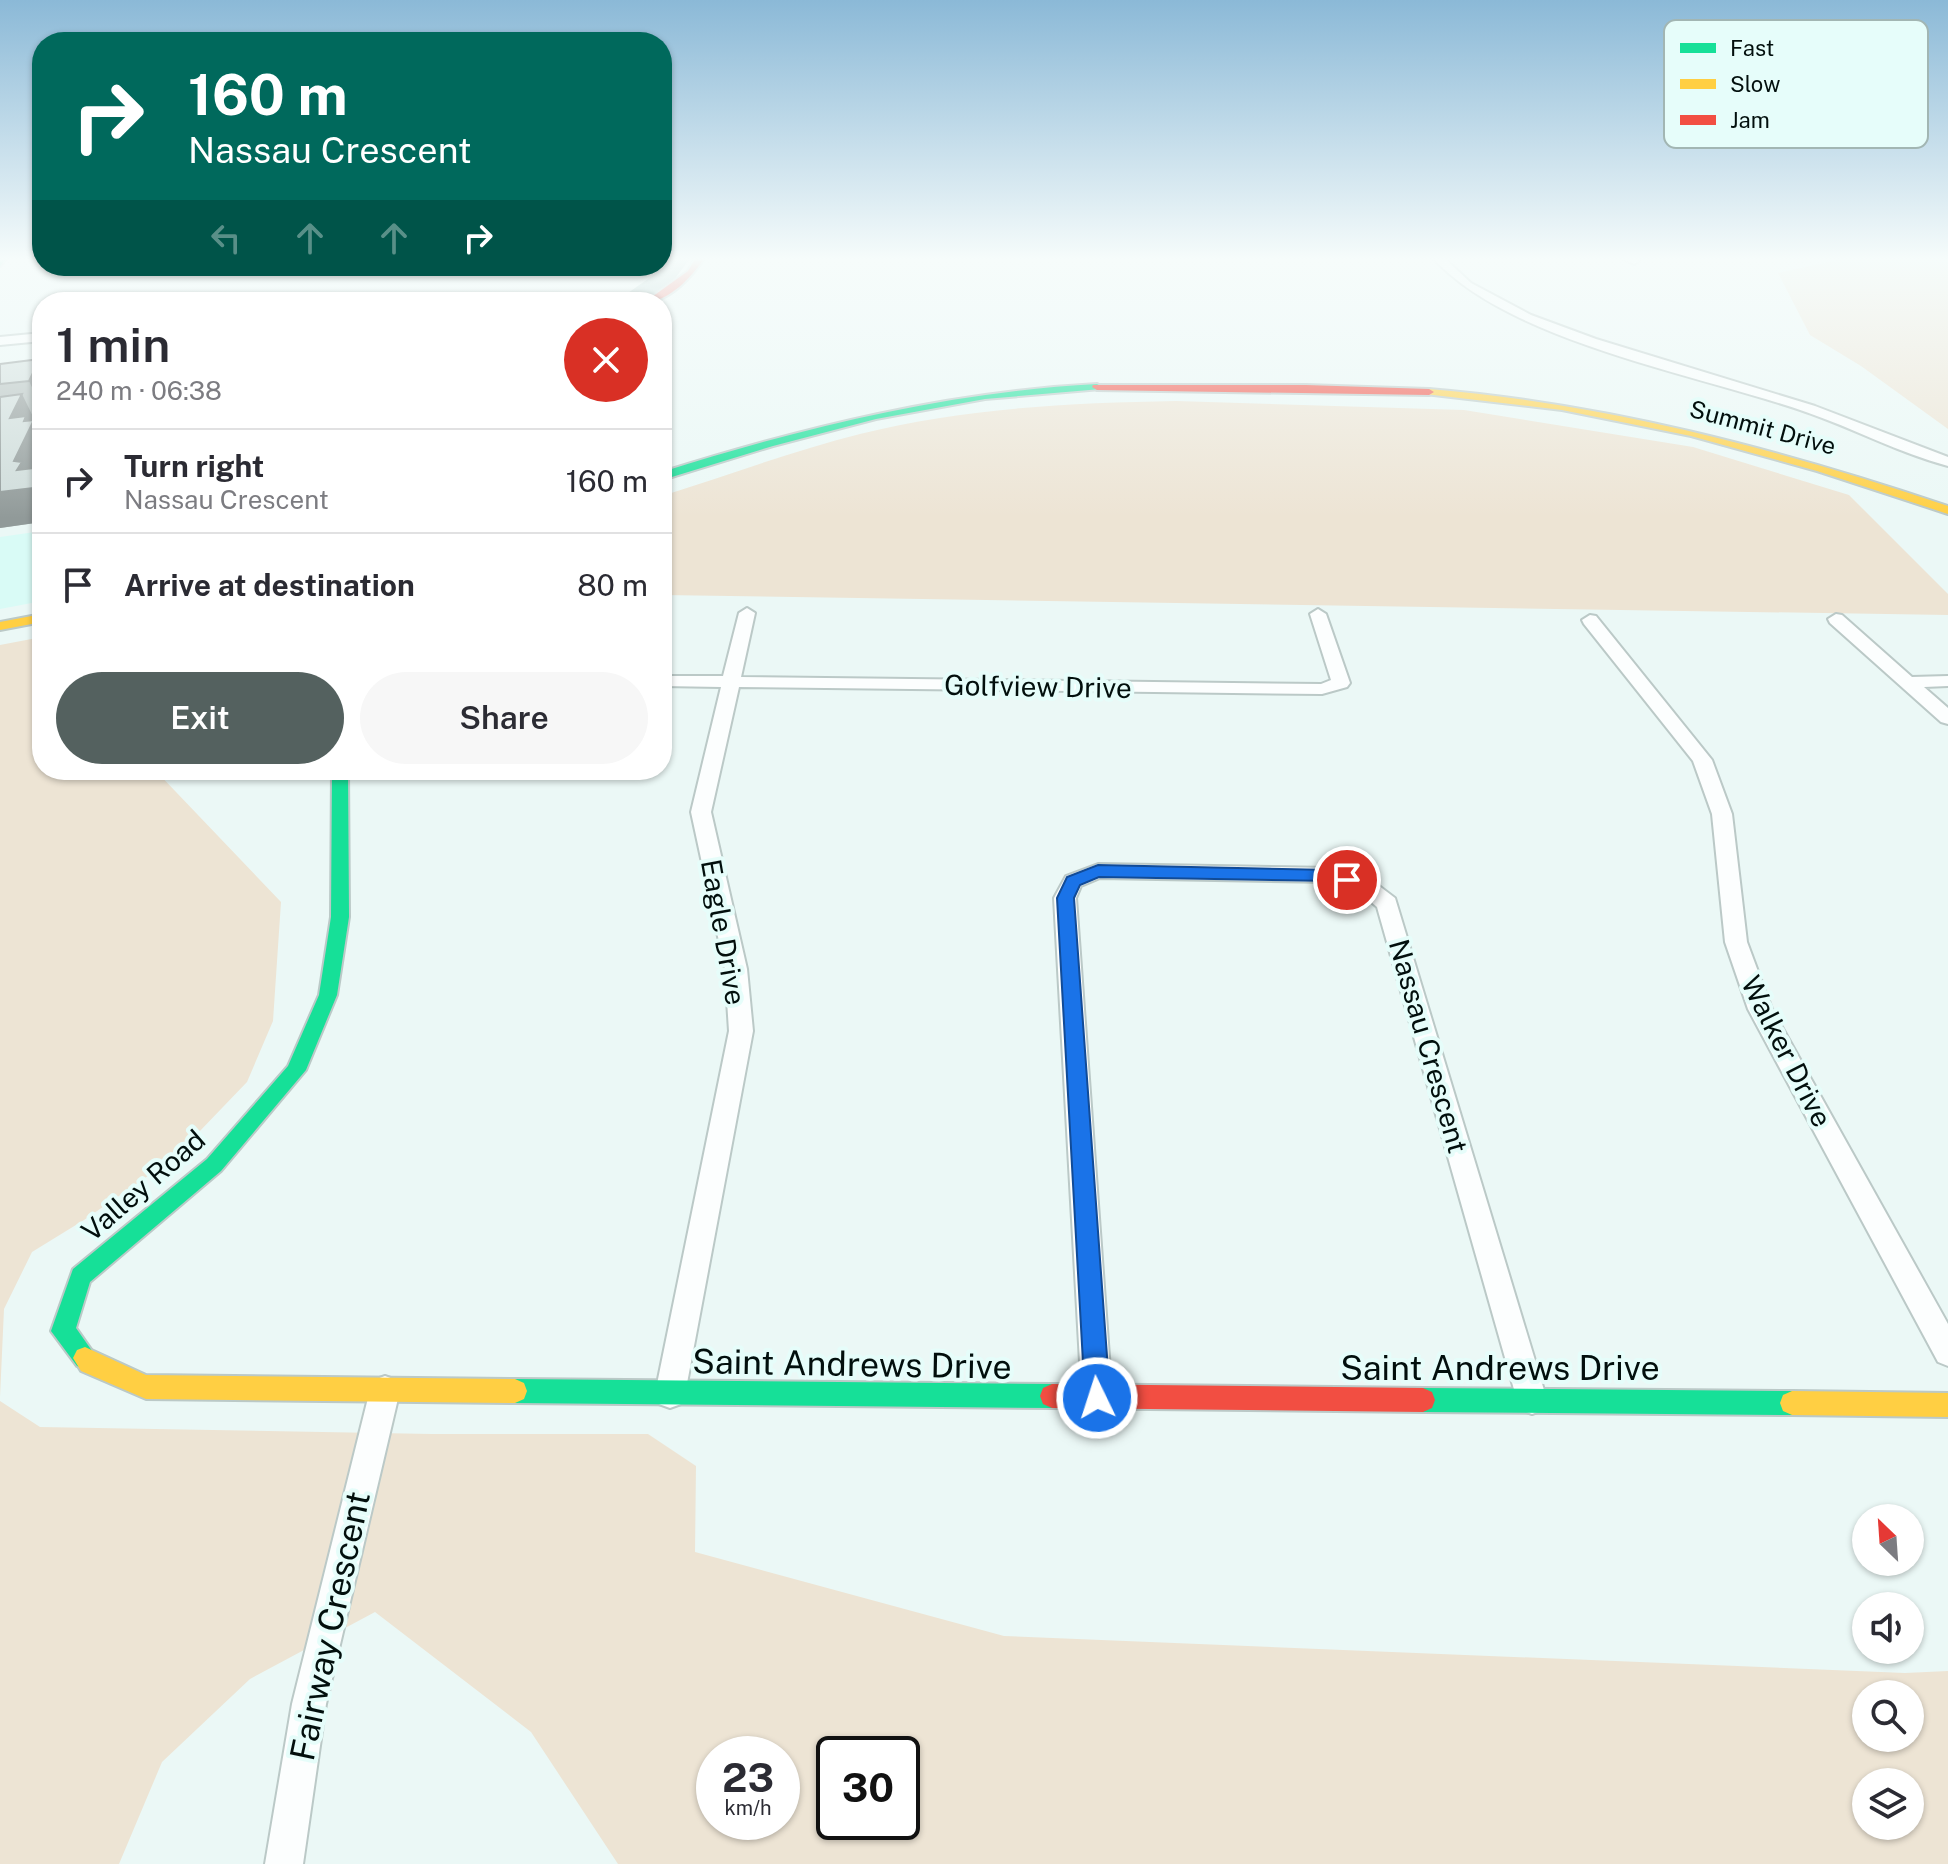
<!DOCTYPE html>
<meta charset="utf-8">
<style>
:root{--surface:#fff;--page:#f7f7f7;--text:#2b2b33;--muted:#7c7c81;--line:#e1e1e2;--accent:#54615f}
body{margin:0;font-family:"Public Sans",sans-serif;background:var(--page);color:var(--text);height:100vh;display:flex;flex-direction:column;font-size:30px;white-space:nowrap}
*{box-sizing:border-box;margin:0}
p{font-size:26px;color:var(--muted)}
.icon{flex:none;width:44px;height:44px;fill:none;stroke:currentColor;stroke-width:2;stroke-linecap:round;stroke-linejoin:round}
.map{position:relative;flex:1;overflow:hidden}
.panel{position:absolute;left:32px;top:292px;width:640px;height:488px;display:flex;flex-direction:column;background:var(--surface);border-radius:32px;box-shadow:0 2px 6px #0004}
.panel>*{flex:none}
.banner{position:absolute;left:32px;top:32px;width:640px;height:244px;border-radius:32px;box-shadow:0 2px 6px #0004;background:#00695c;color:#fff;overflow:hidden}
.needle{width:52px;rotate:335deg}
.fabs{position:absolute;left:1852px;top:1504px;display:grid;gap:16px}
.fabs a{display:grid;place-items:center;width:72px;height:72px;border-radius:50%;background:var(--surface);box-shadow:0 2px 6px #0004;font-size:40px}
.speed{position:absolute;left:696px;top:1736px;display:flex;gap:16px;font-size:40px;font-weight:700;text-align:center}
.speed>*{display:grid;place-content:center;width:104px;height:104px;border-radius:50%;background:var(--surface);box-shadow:0 2px 6px #0004;line-height:1}
.speed small{font-size:20px;font-weight:400}
.speed .limit{border:4px solid #111;border-radius:12px;background:#fff;color:#111}
.pin{position:absolute;display:grid;place-items:center;width:68px;height:68px;color:#fff;margin:-34px;border:4px solid #fff;border-radius:50%;box-shadow:0 2px 8px #0007}
.me{position:absolute;width:88px;margin:-44px;rotate:356deg;stroke-linejoin:round;filter:drop-shadow(0 0 6px #0008)}
.turn{display:flex;align-items:center;gap:28px;height:168px;padding:0 24px;font-size:36px}
.turn .icon{width:104px;height:104px;stroke-width:2.5}
.turn b{display:block;font-size:56px;line-height:68px}
.lanes{display:flex;align-items:center;height:76px;padding:0 24px;background:#0003;justify-content:center;gap:40px;direction:ltr}
.lanes .off{opacity:.35}
.round{display:grid;place-items:center;flex:none;width:84px;height:84px;border-radius:42px;background:var(--page)}
.summary{display:flex;align-items:center;justify-content:space-between;height:136px;padding:0 24px}
h1{font-size:48px;font-weight:600;line-height:60px}
.action{display:flex;gap:16px;margin-top:auto;padding:16px 24px}
.action a{flex:1;height:92px;border-radius:48px;background:var(--accent);color:#fff;font-size:32px;font-weight:600;line-height:92px;text-align:center}
.action a+a{background:var(--page);color:var(--text)}
ul{padding:0;list-style:none}
li{display:flex;align-items:center;gap:24px;height:104px;padding:0 24px;border-top:2px solid var(--line)}
li div{flex:1}
li b{display:block;font-size:30px}
li em{font-style:normal}
.map>svg:first-child{display:block}
.built{fill:#d9fbf6}
.green{fill:#ede4d4;fill-rule:evenodd}
.lines{fill:none;stroke-linecap:round;stroke-linejoin:round}
.river{fill:#9fc1bd;fill-rule:evenodd}
.street-casing{stroke:#bbc9c7;stroke-width:4}
.fast-casing{stroke:#bbc9c7;stroke-width:4}
.slow-casing{stroke:#bbc9c7;stroke-width:4}
.jam-casing{stroke:#bbc9c7;stroke-width:4}
.street{fill:#fcfefe;fill-rule:evenodd}
.fast{fill:#16e098;fill-rule:evenodd}
.slow{fill:#ffcf43;fill-rule:evenodd}
.jam{fill:#f24e42;fill-rule:evenodd}
.wall{fill:#b2bdbb}
.shaded-wall{fill:#919a99}
.building{fill:#cfdcda;stroke:#919a99;stroke-width:2}
.route{fill:#1a73e8;stroke:#114b97;stroke-width:2}
.labels{text-anchor:middle;dominant-baseline:central;stroke-width:8;stroke-linejoin:round;paint-order:stroke}
.far-street-label{font-size:24px;fill:#020f0d;stroke:#e6fdfa}
.street-label{font-size:28px;fill:#020f0d;stroke:#e6fdfa}
.near-street-label{font-size:34px;fill:#020f0d;stroke:#e6fdfa}
.key{fill:#e6fdfa;stroke:#a2b6b3;stroke-width:2}
.key-label{font-size:22px;fill:#020f0d}
</style>
<div class="map">
<svg width="1948" height="1864" viewBox="0 0 1948 1864">
<rect width="100%" height="100%" fill="#ebf8f6"/>
<!-- built -->
<path class="built" d="M42,531V601L0,609V537Z"/>
<!-- green -->
<path class="green" d="M667,257H687C667,285 650,302 615,302L650,281Z
M1851,257H1948V429L1861,366L1810,335L1778,273Z
M1176,401L1464,410L1693,447L1849,495L1948,594V615L662,595V496C728,475 793,451 860,434C963,408 1070,403 1176,401Z
M42,637V770H155L281,902L273,1021L247,1082L174,1158L84,1220L32,1252L4,1309L0,1397V645Z
M0,1401L40,1427L432,1434H648L696,1466L695,1552L1004,1636L1905,1673L1948,1671V1864H618L531,1732L375,1612L250,1679L162,1762L119,1864H0ZM1866,1694H1910V1738H1866ZM714,1754H782V1822H714ZM834,1754H902V1822H834ZM1866,1782H1910V1826H1866Z"/>
<g class="lines">
<!-- river -->
<path class="river" d="M669,257H691L671,284L642,302H615L655,274Z"/>
<!-- street casing -->
<g class="street-casing">
<path id="street" d="M1432,257H1443L1471,283L1531,315L1596,339L1815,406L1948,457V466C1899,453 1853,428 1806,412C1698,374 1508,342 1432,257Z
M1618,257H1634L1639,261L1634,264Z
M42,333V341L0,345V337Z
M42,414V422L0,427V419Z
M747,608L755,613L741,677L1321,684L1331,680L1310,614L1318,609L1326,614L1350,683L1347,687L1322,694L739,687L711,812L747,969L753,1031L685,1394L681,1404L670,1408L659,1404L655,1394L729,1031L725,969L691,812L721,687L662,686V676H723L739,613Z
M1836,614L1842,615L1912,677L1948,676V686L1924,687L1948,708V724L1941,722L1830,623L1828,619Z
M1590,615L1596,616L1712,760L1732,814L1747,942L1772,1009L1948,1324V1366L1938,1362L1748,1009L1725,942L1712,814L1693,761L1584,624L1582,620Z
M1098,864L1331,868L1370,879L1395,898L1547,1400L1543,1410L1532,1414L1521,1410L1517,1400L1377,907L1356,889L1331,882L1100,878L1081,886L1076,898L1112,1398L1108,1408L1097,1412L1086,1408L1082,1398L1054,898L1066,876Z
M385,1376L396,1380L400,1390L326,1704L303,1864H265L292,1704L370,1390L374,1380Z"/>
</g>
<!-- fast casing -->
<g class="fast-casing">
<path id="fast" d="M0,257H8L0,266Z
M1097,384L1102,387L1101,389L985,399L876,419L773,446L662,480V472C805,427 947,392 1097,384Z
M332,770H348L349,917L337,995L306,1070L221,1171L90,1282L76,1328L97,1358L93,1366L85,1369L77,1366L51,1331L73,1269L207,1159L288,1066L319,995L331,917Z
M515,1379L1052,1384L1061,1388L1064,1396L1061,1404L1052,1408L515,1403L506,1399L503,1391L506,1383Z
M1423,1388L1792,1391L1801,1395L1804,1403L1801,1411L1792,1415L1423,1412L1414,1408L1411,1400L1414,1392Z"/>
</g>
<!-- slow casing -->
<g class="slow-casing">
<path id="slow" d="M1429,389C1608,404 1778,449 1948,506V514L1817,471L1691,436L1562,410L1425,394V390Z
M42,614V622L0,630V622Z
M85,1347L146,1375L515,1379L524,1383L527,1391L524,1399L515,1403L146,1399L81,1371L73,1358L77,1350Z
M1792,1391L1948,1393V1417L1792,1415L1783,1411L1780,1403L1783,1395Z"/>
</g>
<!-- jam casing -->
<g class="jam-casing">
<path id="jam" d="M696,257H705C693,276 669,302 645,302L688,271Z
M1093,385H1306L1429,389L1434,392L1429,395L1097,390L1092,387Z
M1052,1384L1423,1388L1432,1392L1435,1400L1432,1408L1423,1412L1052,1408L1043,1404L1040,1396L1043,1388Z"/>
</g>
<!-- street -->
<use href="#street" class="street"/>
<!-- fast -->
<use href="#fast" class="fast"/>
<!-- slow -->
<use href="#slow" class="slow"/>
<!-- jam -->
<use href="#jam" class="jam"/>
</g>
<!-- wall -->
<path class="wall" d="M40,359L42,364V413H32L42,435V522L0,528V364Z"/>
<!-- shaded-wall -->
<path class="shaded-wall" d="M40,359L42,364V408L29,381Z
M22,394L42,435V522L0,528V492L14,461L10,418Z"/>
<!-- building -->
<path class="building" d="M40,359L29,381L0,384V364Z
M22,394L10,418L26,416L24,421L34,420L14,461L22,462L17,470L42,467V487L0,492V397Z
M42,558V569H38Z"/>
<!-- sky -->
<linearGradient id="sky" x2="0" y2="1"><stop stop-color="#8bb9d7"/><stop offset="0.5" stop-color="#f6fcfb"/><stop offset="1" stop-color="#f6fcfb" stop-opacity="0"/></linearGradient>
<rect width="1948" height="518" fill="url(#sky)"/>
<!-- route -->
<path class="route" d="M1098,865L1331,870L1353,875L1355,880L1347,886L1331,881L1099,877L1080,885L1074,898L1110,1398L1106,1407L1097,1410L1088,1407L1085,1398L1057,898L1067,877Z"/>
<g class="labels">
<!-- far-street labels -->
<g class="far-street-label">
<text transform="translate(1763 427) rotate(15)">Summit Drive</text>
</g>
<!-- street labels -->
<g class="street-label">
<text transform="translate(1038 686) rotate(1)">Golfview Drive</text>
<text transform="translate(724 932) rotate(80)">Eagle Drive</text>
<text transform="translate(1429 1046) rotate(74)">Nassau Crescent</text>
<text transform="translate(1787 1051) rotate(63)">Walker Drive</text>
<text transform="translate(143 1185) rotate(-41)">Valley Road</text>
</g>
<!-- near-street labels -->
<g class="near-street-label">
<text transform="translate(852 1364) rotate(1)">Saint Andrews Drive</text>
<text x="1500" y="1368">Saint Andrews Drive</text>
<text transform="translate(330 1626) rotate(-78)">Fairway Crescent</text>
</g>
</g>
<!-- legend -->
<rect x="1664" y="20" width="264" height="128" rx="12" class="key"/>
<rect x="1680" y="43" width="36" height="10" fill="#16e098"/>
<rect x="1680" y="79" width="36" height="10" fill="#ffcf43"/>
<rect x="1680" y="115" width="36" height="10" fill="#f24e42"/>
<g class="key-label">
<text x="1730" y="56">Fast</text>
<text x="1730" y="92">Slow</text>
<text x="1730" y="128">Jam</text>
</g>
</svg>
<div class="fabs">
<a><svg class="needle" viewBox="-14 -14 28 28"><path d="M0-13l5 13h-10z" fill="#e53935"/><path d="M0 13l5-13h-10z" fill="#7c7c81"/></svg></a>
<a><svg class="icon" aria-label="sound" viewBox="0 0 24 24"><path d="M4 9h4l5-4v14l-5-4H4zM17 9q2 3 0 6"/></svg></a>
<a><svg class="icon" aria-label="search" viewBox="0 0 24 24"><circle cx="10" cy="10" r="6"/><path d="M15 15l6 6"/></svg></a>
<a><svg class="icon" aria-label="layers" viewBox="0 0 24 24"><path d="M12 4l9 5-9 5-9-5zM3 14l9 5 9-5"/></svg></a>
</div>
<div class="speed"><div>23<small>km/h</small></div><div class="limit">30</div></div>
<div class="pin" style="left:1347px;top:880px;background:#d93025"><svg class="icon" aria-label="arrive" viewBox="0 0 24 24"><path d="M6 21V4h12l-3 4 3 4H6"/></svg></div>
<svg class="me" style="left:1097px;top:1398px" viewBox="-20 -20 40 40"><circle r="17" fill="#1a73e8" stroke="#fff" stroke-width="3"/><path d="M0-11L8 9 0 5-8 9z" fill="#fff"/></svg>
<div class="banner">
<div class="turn"><svg class="icon" aria-label="right" viewBox="0 0 24 24"><path d="M7 20v-9h11M14 6l5 5-5 5"/></svg><div><b>160 m</b>Nassau Crescent</div></div>
<div class="lanes"><svg class="icon off" aria-label="left" viewBox="0 0 24 24"><path d="M17 20v-9H6M10 6l-5 5 5 5"/></svg><svg class="icon off" aria-label="ahead" viewBox="0 0 24 24"><path d="M12 20V5M6 11l6-6 6 6"/></svg><svg class="icon off" aria-label="ahead" viewBox="0 0 24 24"><path d="M12 20V5M6 11l6-6 6 6"/></svg><svg class="icon" aria-label="right" viewBox="0 0 24 24"><path d="M7 20v-9h11M14 6l5 5-5 5"/></svg></div>
</div>
<section class="panel">
<div class="summary"><div><h1>1 min</h1><p>240 m · 06:38</p></div><a class="round" style="background:#d93025;color:#fff"><svg class="icon" aria-label="close" viewBox="0 0 24 24"><path d="M6 6l12 12M18 6L6 18"/></svg></a></div>
<ul>
<li><svg class="icon" aria-label="right" viewBox="0 0 24 24"><path d="M7 20v-9h11M14 6l5 5-5 5"/></svg><div><b>Turn right</b><p>Nassau Crescent</p></div><em>160 m</em></li>
<li><svg class="icon" aria-label="arrive" viewBox="0 0 24 24"><path d="M6 21V4h12l-3 4 3 4H6"/></svg><div><b>Arrive at destination</b></div><em>80 m</em></li>
</ul>
<div class="action"><a>Exit</a><a>Share</a></div>
</section>
</div>
